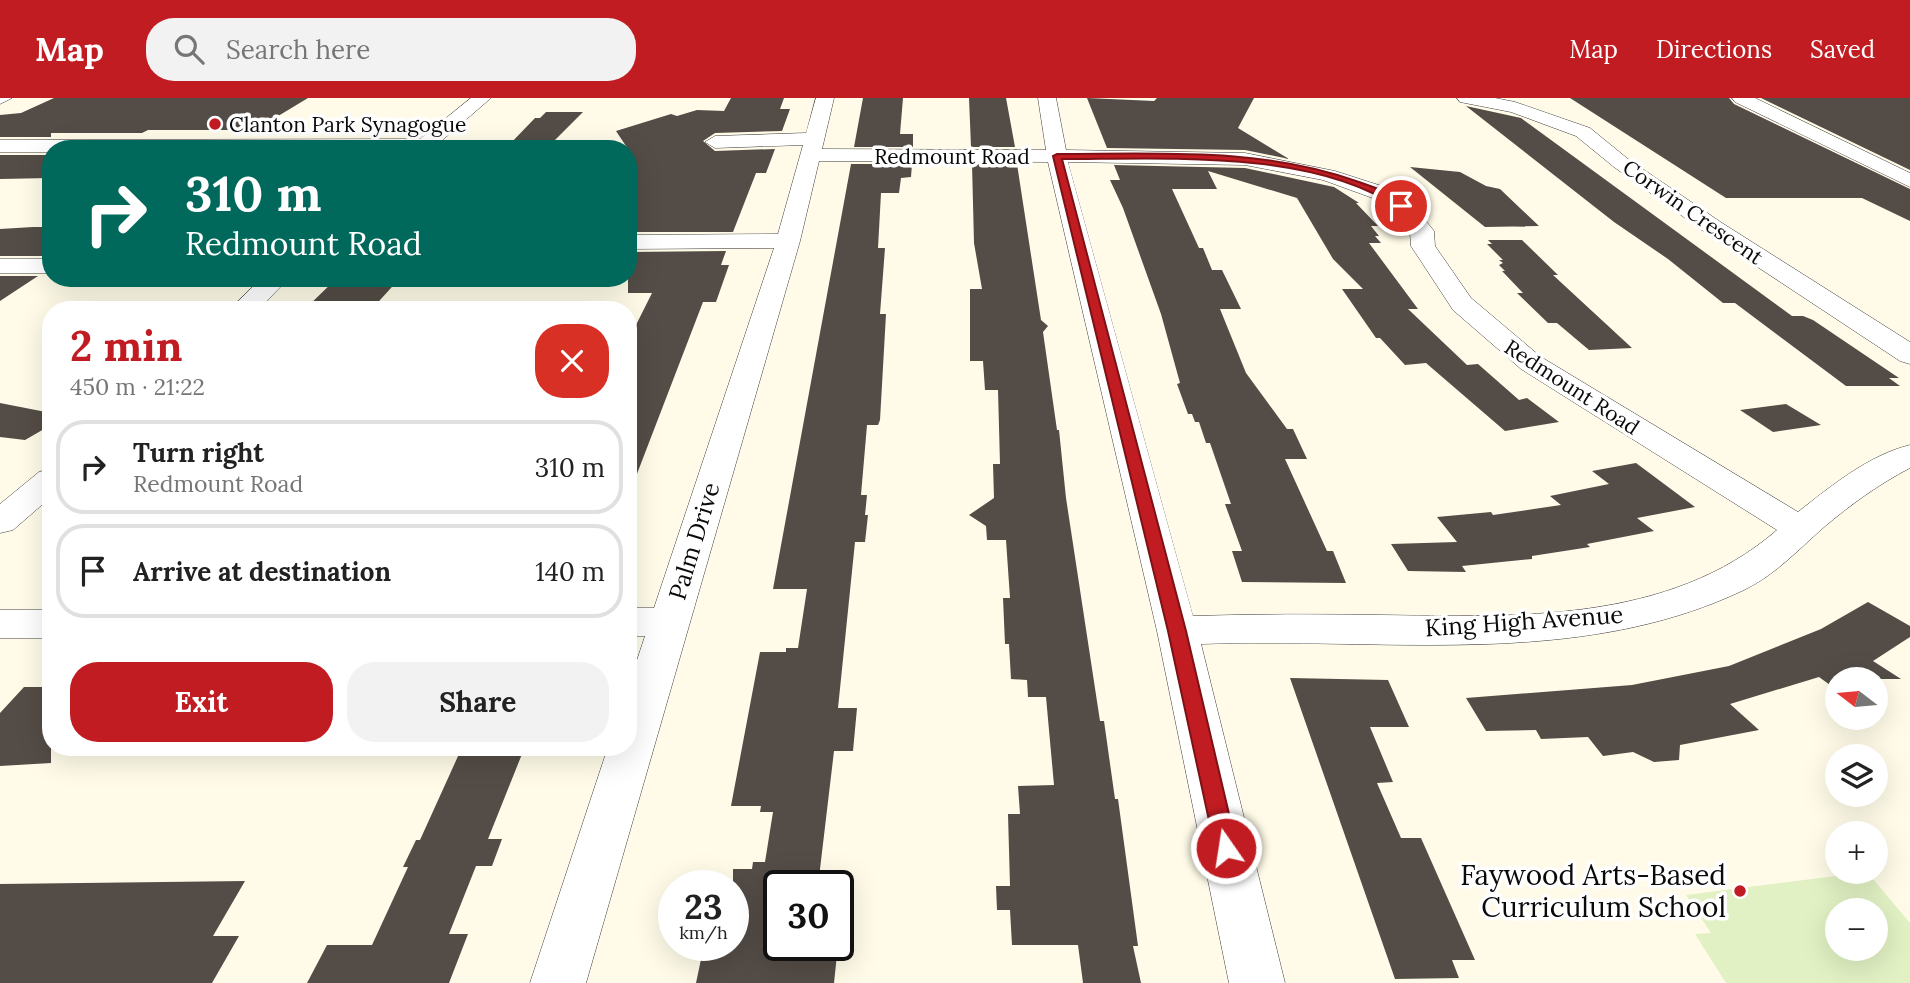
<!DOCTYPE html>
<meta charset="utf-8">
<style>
:root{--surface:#fff;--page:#f2f2f2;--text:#222;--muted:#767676;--line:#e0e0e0;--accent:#c11c22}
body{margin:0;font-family:Lora,serif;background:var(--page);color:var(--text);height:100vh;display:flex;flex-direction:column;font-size:26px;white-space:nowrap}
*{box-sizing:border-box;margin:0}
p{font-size:23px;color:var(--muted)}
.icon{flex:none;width:38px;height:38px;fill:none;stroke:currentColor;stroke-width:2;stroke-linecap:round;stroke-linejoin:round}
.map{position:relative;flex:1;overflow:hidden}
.side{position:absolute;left:42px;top:203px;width:595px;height:455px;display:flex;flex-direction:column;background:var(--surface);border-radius:28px;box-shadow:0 7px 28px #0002}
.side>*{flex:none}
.top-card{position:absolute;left:42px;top:42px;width:595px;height:147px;border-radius:28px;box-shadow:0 7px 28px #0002;background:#00695c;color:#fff;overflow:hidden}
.needle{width:46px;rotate:286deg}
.buttons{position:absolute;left:1825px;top:569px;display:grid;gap:14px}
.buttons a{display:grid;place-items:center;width:63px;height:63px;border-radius:50%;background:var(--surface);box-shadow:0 7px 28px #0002;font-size:35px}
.speed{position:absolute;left:658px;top:772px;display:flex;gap:14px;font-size:35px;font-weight:700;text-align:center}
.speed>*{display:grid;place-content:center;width:91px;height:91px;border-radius:50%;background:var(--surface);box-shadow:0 7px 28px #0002;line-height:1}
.speed small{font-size:18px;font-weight:400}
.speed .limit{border:4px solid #111;border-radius:10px;background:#fff;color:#111}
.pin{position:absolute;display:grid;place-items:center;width:60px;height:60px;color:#fff;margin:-30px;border:4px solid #fff;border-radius:50%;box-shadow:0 2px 7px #0007}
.me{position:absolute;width:77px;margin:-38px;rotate:347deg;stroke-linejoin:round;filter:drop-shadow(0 0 5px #0008)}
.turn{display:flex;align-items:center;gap:24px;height:147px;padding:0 28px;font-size:32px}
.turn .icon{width:91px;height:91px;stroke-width:2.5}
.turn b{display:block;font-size:49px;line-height:60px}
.round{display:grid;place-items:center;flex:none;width:74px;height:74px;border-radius:28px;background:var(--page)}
.summary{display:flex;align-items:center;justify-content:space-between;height:119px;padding:0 28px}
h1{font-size:42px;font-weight:800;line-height:52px;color:var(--accent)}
.primary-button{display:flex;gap:14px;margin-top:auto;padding:14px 28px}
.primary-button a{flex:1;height:80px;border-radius:28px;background:var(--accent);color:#fff;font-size:28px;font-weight:800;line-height:80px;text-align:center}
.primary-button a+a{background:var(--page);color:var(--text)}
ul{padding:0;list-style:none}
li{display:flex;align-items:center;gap:21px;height:94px;margin:0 14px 10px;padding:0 14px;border:4px solid var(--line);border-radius:28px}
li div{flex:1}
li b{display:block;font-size:26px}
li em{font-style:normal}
header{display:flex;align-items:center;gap:42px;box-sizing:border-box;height:98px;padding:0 35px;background:var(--accent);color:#fff}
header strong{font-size:33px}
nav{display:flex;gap:38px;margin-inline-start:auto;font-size:24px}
.search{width:490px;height:63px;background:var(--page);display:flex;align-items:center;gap:18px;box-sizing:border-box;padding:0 24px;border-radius:28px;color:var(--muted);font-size:26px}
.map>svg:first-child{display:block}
.pitch{fill:#e1f1c3;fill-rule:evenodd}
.building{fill:#544c46}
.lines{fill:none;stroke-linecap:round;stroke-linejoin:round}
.street-casing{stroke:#3d3d3d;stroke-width:1}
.street{fill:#fff;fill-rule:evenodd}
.route{fill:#c11c22;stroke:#7d1216;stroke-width:2}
.poi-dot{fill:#c11c22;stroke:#fff;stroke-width:2.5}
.labels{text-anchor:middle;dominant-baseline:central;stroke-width:7;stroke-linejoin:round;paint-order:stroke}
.far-poi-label{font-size:21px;fill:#0a0a0a;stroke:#fff;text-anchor:start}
.far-street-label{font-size:21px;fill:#0a0a0a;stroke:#fff}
.street-label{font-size:24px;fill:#0a0a0a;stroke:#fff}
.near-poi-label{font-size:28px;fill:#0a0a0a;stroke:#fff;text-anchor:end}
</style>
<header>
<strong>Map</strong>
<div class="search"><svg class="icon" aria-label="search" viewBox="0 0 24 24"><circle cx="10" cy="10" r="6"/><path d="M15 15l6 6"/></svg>Search here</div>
<nav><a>Map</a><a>Directions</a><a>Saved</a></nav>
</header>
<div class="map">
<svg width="1910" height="885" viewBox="0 0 1910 885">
<rect width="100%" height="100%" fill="#fffbe8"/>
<!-- pitch -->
<path class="pitch" d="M1867,774L1910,825V885H1726L1695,836L1711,835L1686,797ZM1838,812H1876V850H1838Z"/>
<!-- building -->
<path class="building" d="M54,0H308L255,32H148L142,35H51V39H0V17L21,15Z
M731,0H784L780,11H790L782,33L715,35L703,43L715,53L775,51L766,75H756L733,134H628V51L616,33L671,16L677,18L697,12L724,13Z
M863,0H903L900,36H913V49H854Z
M969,0H1006L1015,49H971Z
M1087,0L1154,3L1157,0H1254L1238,30L1289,61L1245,52L1107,50Z
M1570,0H1729L1734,6L1910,91V123L1862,100H1726Z
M1761,0H1910V72Z
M1466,8L1521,20L1792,218H1803L1813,222L1899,280H1889L1900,288H1846L1735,205H1723L1668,161L1614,124Z
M546,14H583L548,49L506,50L535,20H540Z
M0,57H51V80L0,81Z
M851,66H912L911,79L901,80L899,95H881L878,150H885L880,216H886L880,322L878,327H867L861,397H867L865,417H868L865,444H855L838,610H857L853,653H834L818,788H779V847H838L834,885H696L704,847H733V771H752L753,764H765L773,714H760L761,708H731L760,554H786V550H798L807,491H773Z
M972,66H1017L1041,222L1048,228L1043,234L1057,332H1059L1066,400L1100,623H1104L1115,701H1118L1138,848H1133L1141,885H1083L1078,847H1012L1010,812H997L996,788H1010L1008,716H1020L1018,688L1054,687L1046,599H1028L1027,582L1011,581L1009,546H1005L1003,500H1010L1006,442H987L986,428L969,417L994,400L993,366H1000L998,292H985L983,263H970V191H982L974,145Z
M1114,67L1245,70L1334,89L1359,105H1356L1378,128H1371L1379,138H1375L1381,145H1369L1418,211H1408L1467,267L1478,266L1519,302L1527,300L1559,324L1505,333L1426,265L1405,267L1380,240H1376L1342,191H1363L1333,161L1297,100L1208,73L1217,91H1172L1199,150H1203L1212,172H1222L1241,211H1220L1246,275L1287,331H1293L1307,361H1285L1327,453H1333L1346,485L1242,484L1232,453H1242L1225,406H1231L1210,345H1206L1199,324H1195L1192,316H1188L1177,286L1180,285L1161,216L1123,110L1110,82H1120Z
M1410,69L1460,74L1486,88L1500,91L1539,128L1485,129Z
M33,129H51V158H0V131Z
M1488,142H1522L1558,177H1553L1632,250L1589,252L1557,225H1548L1517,195H1523L1502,173H1505L1499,167L1503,165L1499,162H1503L1487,146H1492Z
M726,153L721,167H729L716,204H703L630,394H628V243L652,195H628V154Z
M0,178H38L0,203Z
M337,180H400L371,212H304Z
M0,305L51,315V327L25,342L0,339Z
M1786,306L1821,327L1773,334L1740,312Z
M1636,365L1695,409L1637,420L1654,433L1587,446L1590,449L1532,458V461L1462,468L1466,474L1408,473L1391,446L1457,444L1437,419L1491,414L1493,417L1561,407L1550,398L1609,386L1592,373Z
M1868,504L1910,528V539L1873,563L1901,581H1838L1830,587L1819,579L1730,606L1759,632L1680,647L1679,662L1654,664L1633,654L1603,658L1588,639L1541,641L1536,632L1486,633L1466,600L1632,587L1729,568L1821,531Z
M1290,580L1388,582L1409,629H1370L1393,684L1377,685L1401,740H1421L1475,862H1452L1459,880L1395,881Z
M24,589H51V665L0,668V615Z
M459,656H522L488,741H502L492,768H476L449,836H468L449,885H307L327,847H372L408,769H403L416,742H420Z
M245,783L213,838H239L212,885H0V786Z"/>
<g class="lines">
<!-- street casing -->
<g class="street-casing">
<path id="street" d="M0,0H12L0,6Z
M471,0H491L432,51H51V54H0V42L420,41Z
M816,0H834L822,51L1046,52L1038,0H1056L1066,52L1245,55L1335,73L1394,92L1409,103L1430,128L1434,133L1435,148L1471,200L1541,259L1798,414C1831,388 1869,357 1910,347V370C1879,386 1850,407 1823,430C1798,452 1775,477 1744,492C1576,572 1381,539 1201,546L1285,885H1229L1157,533L1048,64L819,63L800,143L586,885H530L608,649H628V589L645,538H628V510H654L774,150L628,151V137L778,136L803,47L715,50L705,44L715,38L806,35ZM1068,64L1245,67L1323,82L1378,102L1393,113L1410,134L1411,148L1453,212L1521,271L1777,432C1669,526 1515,519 1380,517C1318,516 1256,516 1193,518Z
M1457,0H1495L1515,4L1590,30L1628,61L1722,125L1910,244V266L1900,263L1706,135L1614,69L1576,38L1511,14L1460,4Z
M1732,0H1755L1910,75V89L1735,4Z
M0,161H51V175H0Z
M262,180H289L258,212H229Z
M51,371V399L13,432L0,435V406L39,374Z
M0,512H51V540H0Z"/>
</g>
<!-- street -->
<use href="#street" class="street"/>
</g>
<!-- route -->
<path class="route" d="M1057,56C1158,56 1263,49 1359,84C1376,90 1393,95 1406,108L1398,110C1314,51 1161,61 1062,61L1186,533L1237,750L1234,756L1226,759L1219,756L1215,750L1168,533L1053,58Z"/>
<!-- markers -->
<g class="poi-dot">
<circle cx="215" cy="26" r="7"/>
<circle cx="1740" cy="793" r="7"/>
</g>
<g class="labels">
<!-- far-poi labels -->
<g class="far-poi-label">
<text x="229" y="26">Clanton Park Synagogue</text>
</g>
<!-- far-street labels -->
<g class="far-street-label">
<text x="952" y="58">Redmount Road</text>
<text transform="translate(1693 114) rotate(35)">Corwin Crescent</text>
<text transform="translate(1572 289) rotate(33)">Redmount Road</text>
</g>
<!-- street labels -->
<g class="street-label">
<text transform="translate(694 443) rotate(-73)">Palm Drive</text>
<text transform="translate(1524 523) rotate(-4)">King High Avenue</text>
</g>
<!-- near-poi labels -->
<g class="near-poi-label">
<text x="1726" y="777">Faywood Arts-Based<tspan x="1726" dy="32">Curriculum School</tspan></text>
</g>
</g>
</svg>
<div class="buttons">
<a><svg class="needle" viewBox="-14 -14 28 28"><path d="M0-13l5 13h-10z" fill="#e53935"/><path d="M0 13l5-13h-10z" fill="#767676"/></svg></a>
<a><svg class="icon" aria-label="layers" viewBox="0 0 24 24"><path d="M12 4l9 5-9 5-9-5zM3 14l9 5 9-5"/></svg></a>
<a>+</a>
<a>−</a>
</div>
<div class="speed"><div>23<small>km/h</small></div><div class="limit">30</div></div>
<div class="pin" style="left:1401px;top:108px;background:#d93025"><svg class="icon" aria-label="arrive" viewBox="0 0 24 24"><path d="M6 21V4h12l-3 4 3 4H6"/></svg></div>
<svg class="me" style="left:1226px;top:750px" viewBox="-20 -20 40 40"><circle r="17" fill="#c11c22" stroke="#fff" stroke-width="3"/><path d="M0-11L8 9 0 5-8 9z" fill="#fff"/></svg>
<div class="top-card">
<div class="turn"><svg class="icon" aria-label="right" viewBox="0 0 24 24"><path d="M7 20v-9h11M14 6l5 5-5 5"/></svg><div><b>310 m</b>Redmount Road</div></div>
</div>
<section class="side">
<div class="summary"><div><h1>2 min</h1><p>450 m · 21:22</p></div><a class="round" style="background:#d93025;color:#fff"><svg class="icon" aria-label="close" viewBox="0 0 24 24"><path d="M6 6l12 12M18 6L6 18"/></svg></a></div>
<ul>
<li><svg class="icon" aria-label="right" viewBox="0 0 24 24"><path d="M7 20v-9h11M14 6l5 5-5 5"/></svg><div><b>Turn right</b><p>Redmount Road</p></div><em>310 m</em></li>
<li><svg class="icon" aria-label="arrive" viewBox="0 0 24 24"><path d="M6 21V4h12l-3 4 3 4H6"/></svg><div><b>Arrive at destination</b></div><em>140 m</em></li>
</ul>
<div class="primary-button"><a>Exit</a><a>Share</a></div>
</section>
</div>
